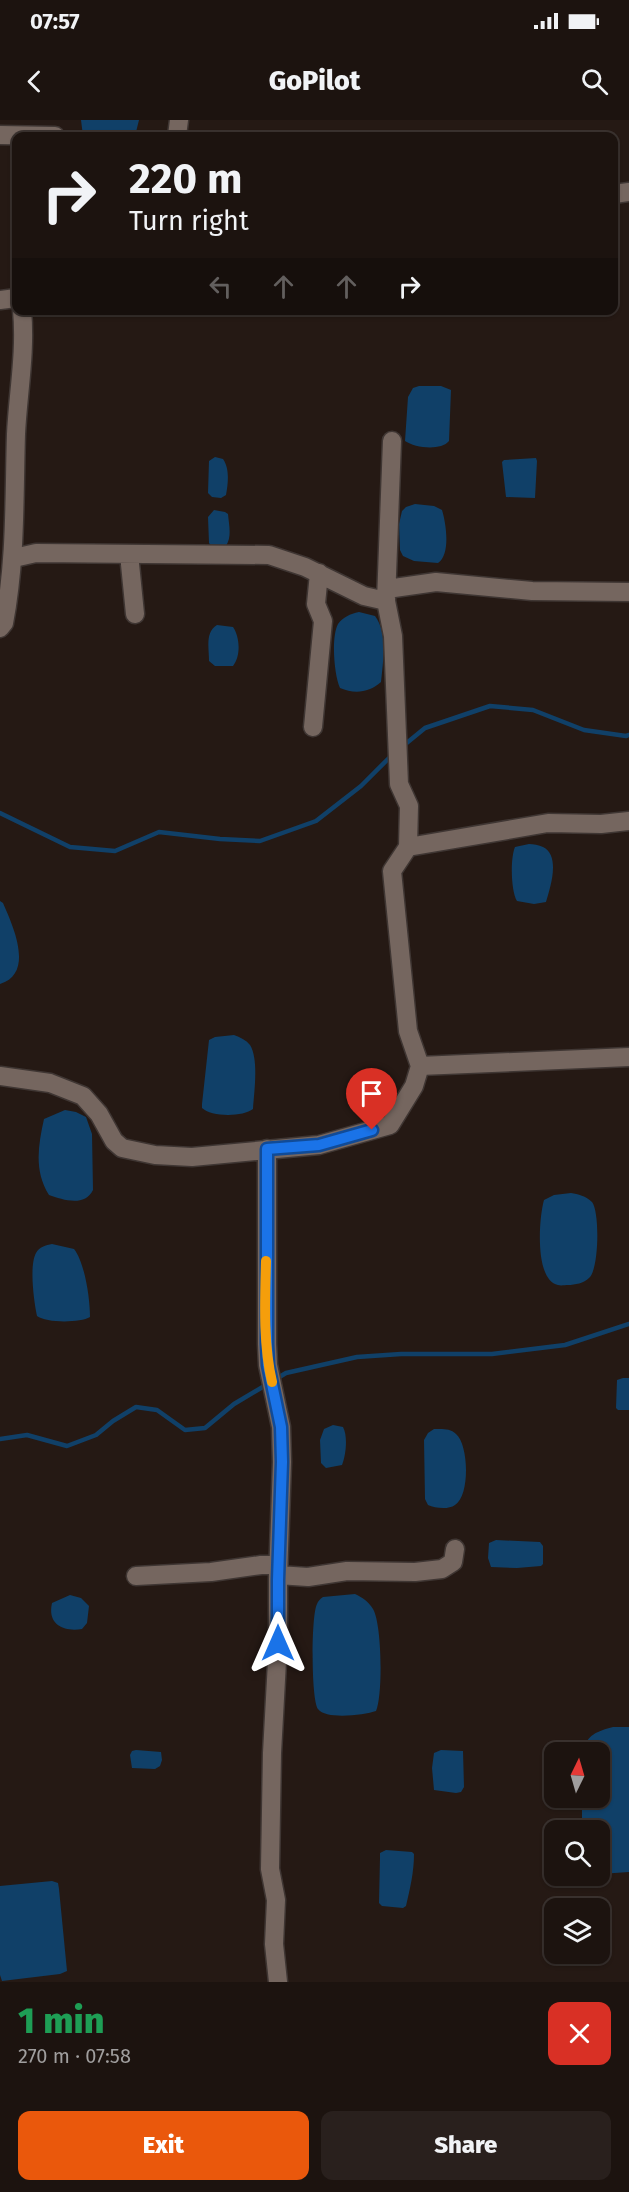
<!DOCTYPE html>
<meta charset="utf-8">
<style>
:root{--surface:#1c130f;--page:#29201d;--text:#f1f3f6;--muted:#a09e9e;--line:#3a322f;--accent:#ea580c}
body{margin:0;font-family:"Fira Sans",sans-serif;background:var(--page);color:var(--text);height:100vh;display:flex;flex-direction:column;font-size:22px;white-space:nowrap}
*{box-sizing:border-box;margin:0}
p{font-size:20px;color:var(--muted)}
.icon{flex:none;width:33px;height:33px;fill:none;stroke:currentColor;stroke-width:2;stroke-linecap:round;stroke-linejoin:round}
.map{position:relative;height:1862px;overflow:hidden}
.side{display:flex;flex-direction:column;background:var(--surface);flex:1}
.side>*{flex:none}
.top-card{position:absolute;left:12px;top:12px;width:606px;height:183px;border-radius:12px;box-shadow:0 2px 4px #0004,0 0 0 2px var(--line);background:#1c130f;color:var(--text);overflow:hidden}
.needle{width:39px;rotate:5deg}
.tools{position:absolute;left:544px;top:1622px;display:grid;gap:12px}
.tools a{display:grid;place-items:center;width:66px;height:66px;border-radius:12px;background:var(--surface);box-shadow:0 2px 4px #0004,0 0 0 2px var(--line);font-size:30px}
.pin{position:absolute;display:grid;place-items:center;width:51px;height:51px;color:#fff;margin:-62px -26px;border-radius:50% 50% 50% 0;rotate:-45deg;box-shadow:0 0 6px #0007}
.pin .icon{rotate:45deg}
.me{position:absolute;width:66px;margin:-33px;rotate:0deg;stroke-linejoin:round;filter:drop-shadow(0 0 4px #0008)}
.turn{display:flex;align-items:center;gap:21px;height:126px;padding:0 18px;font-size:27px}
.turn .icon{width:78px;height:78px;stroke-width:2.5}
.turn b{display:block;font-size:42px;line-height:51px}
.lanes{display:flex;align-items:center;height:57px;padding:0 18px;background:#0003;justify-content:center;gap:30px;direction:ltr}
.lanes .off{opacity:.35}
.round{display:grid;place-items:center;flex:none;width:63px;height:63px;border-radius:12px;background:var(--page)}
.summary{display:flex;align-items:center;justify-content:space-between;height:102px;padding:0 18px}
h1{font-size:36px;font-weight:800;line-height:45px;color:#1e9e55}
.button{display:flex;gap:12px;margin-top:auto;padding:12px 18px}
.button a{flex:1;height:69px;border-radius:12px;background:var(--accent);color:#fff;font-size:24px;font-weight:800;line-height:69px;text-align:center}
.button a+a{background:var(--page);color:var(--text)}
.status{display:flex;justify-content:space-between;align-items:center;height:42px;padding:0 30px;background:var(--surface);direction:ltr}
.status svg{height:16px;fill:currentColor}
header{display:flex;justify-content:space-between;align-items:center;height:78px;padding:0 18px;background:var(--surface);font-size:27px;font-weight:800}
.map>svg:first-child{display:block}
.water{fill:#104068}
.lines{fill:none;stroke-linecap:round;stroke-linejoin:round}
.stream{stroke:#104068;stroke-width:4.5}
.minor-casing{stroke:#3f3633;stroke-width:21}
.minor{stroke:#75665f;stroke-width:18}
.route-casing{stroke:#114b97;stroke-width:15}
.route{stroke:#1a73e8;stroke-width:10}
.slow{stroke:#f59e0b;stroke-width:10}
</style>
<div class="status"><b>07:57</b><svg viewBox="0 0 49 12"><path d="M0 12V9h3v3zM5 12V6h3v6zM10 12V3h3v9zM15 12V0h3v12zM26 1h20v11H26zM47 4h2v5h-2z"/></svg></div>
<header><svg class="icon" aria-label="back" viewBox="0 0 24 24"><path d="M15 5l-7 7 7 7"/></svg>GoPilot<svg class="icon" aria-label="search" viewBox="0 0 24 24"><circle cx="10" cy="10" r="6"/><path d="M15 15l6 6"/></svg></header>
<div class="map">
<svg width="629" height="1862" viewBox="0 0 629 1862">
<rect width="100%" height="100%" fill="#251914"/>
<!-- water -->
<path class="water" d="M81,0H139L135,16H83Z
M419,266H441L451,270L449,321C441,331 415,328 405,321L408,277L413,268Z
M215,337L223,339C230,349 228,364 226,375L221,378L212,377L208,373L209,341Z
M536,338L537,341L535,378L506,377L502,342L504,340Z
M415,384L434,386L442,390C446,403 451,434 438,443L414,441L403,436L400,430L399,404L402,391L406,387Z
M214,390L225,392L228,394C229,405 232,417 226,426L212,427L209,423L208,397Z
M359,492L375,496C388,513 383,542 381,562C369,573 354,574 340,568C334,555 331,517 338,504C343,497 350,494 359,492Z
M217,505L233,507C240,517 241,536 233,546H215L209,541C209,528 205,512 217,505Z
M529,724C533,724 539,725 543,727C561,736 550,768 546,782L534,784L517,781C511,771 510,739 515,727Z
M0,781L3,783C13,806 35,853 0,864Z
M234,915C240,917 246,920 250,925C259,939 254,973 253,989C243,997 211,997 202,988V984L209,920L215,917Z
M65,990L76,992L86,997L92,1014L93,1070C85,1087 63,1080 49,1075C34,1051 38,1026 44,999Z
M571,1073C578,1074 586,1076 592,1082C600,1092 599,1150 589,1158C584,1163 575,1165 568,1165C565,1165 561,1166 558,1165C534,1160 539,1097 544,1080L554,1075Z
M52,1124L74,1129C85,1143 90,1179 90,1197C80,1203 46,1203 37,1196C34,1182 29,1146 36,1133C39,1127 46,1125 52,1124Z
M623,1258H629V1290H618L616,1288L617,1260Z
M333,1305L343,1307C348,1316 346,1335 342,1345L326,1348L321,1343L320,1320L324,1309Z
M434,1309C442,1309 450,1308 456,1314C469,1325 470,1376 455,1385C448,1390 435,1388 428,1385L425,1379L424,1320L428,1313Z
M496,1420L540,1422L543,1426V1444L541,1446L517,1448L491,1447L488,1438L489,1423Z
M355,1474C362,1477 369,1482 373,1489C382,1504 383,1575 376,1591C364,1595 326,1600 318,1589C311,1580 311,1495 317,1484C318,1481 320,1479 323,1477Z
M70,1475L81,1478L89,1486L87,1503L82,1509C64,1512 47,1505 52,1483Z
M613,1607H629V1752L600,1754V1710H582V1677H600V1632H584C585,1615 598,1611 613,1607Z
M136,1630L161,1632L162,1640L160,1646L155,1649L132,1648L130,1635L132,1631Z
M441,1630L463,1631L464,1667L461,1672L456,1673L434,1670L432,1648L434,1633Z
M386,1730L412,1732L414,1734C414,1752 410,1769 406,1786L403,1788L382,1786L379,1783L380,1738V1733Z
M52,1761L58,1763L59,1769L67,1851L60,1854L2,1861L0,1855V1766Z"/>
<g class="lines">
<!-- stream -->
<path class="stream" d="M403,626L425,608L490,586L533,590L584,610L626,616L629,615
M0,693L70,727L115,731L159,712L220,719L260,721L316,701L361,666L392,635
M276,1259L286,1253L357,1237L401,1234H492L565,1225L629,1204
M0,1319L27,1315L67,1326L96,1315L113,1301L136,1287L157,1290L185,1310L205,1308L234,1284L266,1265"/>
<!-- minor casing -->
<g class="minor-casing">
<path id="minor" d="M0,15L55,16
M177,16L179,0
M614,74L629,72
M0,180L16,178
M392,321L386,481L393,516L399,664L409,686L408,727L392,751L408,911L420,946
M129,434L135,494
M14,438L36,433L269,435L305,447L364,476L386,481
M387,469L436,462L532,471L629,472
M0,508L4,503C16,440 14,378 16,314C18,273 26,232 22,190
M313,607L323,501L316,484L319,453
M408,727L548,703L601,704L629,701
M0,956L50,963L83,976L99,994L114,1021L122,1028L155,1035L192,1037L319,1025L390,1005L414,966L420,946L629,937
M267,1029V1224L268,1245L281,1307L282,1342L278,1459V1523L272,1633L270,1749L276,1780L274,1824L278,1862
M278,1455L308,1457L347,1451L415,1452L442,1449L453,1442L455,1429
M136,1456L211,1452L261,1445H278"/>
</g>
<!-- minor -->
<use href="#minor" class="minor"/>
</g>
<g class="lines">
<!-- route casing -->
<g class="route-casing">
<path id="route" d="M278,1523V1460L282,1342L281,1307L268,1245L267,1224V1029L319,1025L372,1010"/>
</g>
<!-- route -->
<use href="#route" class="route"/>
<!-- slow -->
<path class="slow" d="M266,1141C265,1180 263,1224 272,1262"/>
</g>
</svg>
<div class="tools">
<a><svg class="needle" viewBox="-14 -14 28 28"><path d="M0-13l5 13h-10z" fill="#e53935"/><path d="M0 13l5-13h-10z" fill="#a09e9e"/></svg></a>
<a><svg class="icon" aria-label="search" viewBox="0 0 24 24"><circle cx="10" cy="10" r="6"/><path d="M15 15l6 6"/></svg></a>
<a><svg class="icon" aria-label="layers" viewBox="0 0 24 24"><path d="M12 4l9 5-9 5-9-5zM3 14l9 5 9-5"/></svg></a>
</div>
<div class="pin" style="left:372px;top:1010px;background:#d93025"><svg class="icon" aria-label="arrive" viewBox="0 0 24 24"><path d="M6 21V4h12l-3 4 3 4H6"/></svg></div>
<svg class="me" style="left:278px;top:1523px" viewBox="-20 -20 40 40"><path d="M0-17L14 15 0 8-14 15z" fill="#1a73e8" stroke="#fff" stroke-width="4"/></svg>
<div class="top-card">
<div class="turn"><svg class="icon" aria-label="right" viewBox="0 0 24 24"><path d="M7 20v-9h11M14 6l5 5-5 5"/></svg><div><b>220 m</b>Turn right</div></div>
<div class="lanes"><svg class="icon off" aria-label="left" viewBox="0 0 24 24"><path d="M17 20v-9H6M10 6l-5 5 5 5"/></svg><svg class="icon off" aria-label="ahead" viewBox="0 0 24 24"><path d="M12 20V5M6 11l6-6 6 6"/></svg><svg class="icon off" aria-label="ahead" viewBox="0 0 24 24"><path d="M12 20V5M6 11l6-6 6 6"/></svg><svg class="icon" aria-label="right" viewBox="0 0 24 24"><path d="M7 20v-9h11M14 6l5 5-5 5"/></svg></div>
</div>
</div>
<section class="side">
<div class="summary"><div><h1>1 min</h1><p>270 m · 07:58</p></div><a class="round" style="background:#d93025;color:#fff"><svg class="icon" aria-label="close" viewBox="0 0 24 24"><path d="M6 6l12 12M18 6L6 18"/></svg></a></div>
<div class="button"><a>Exit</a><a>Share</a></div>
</section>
